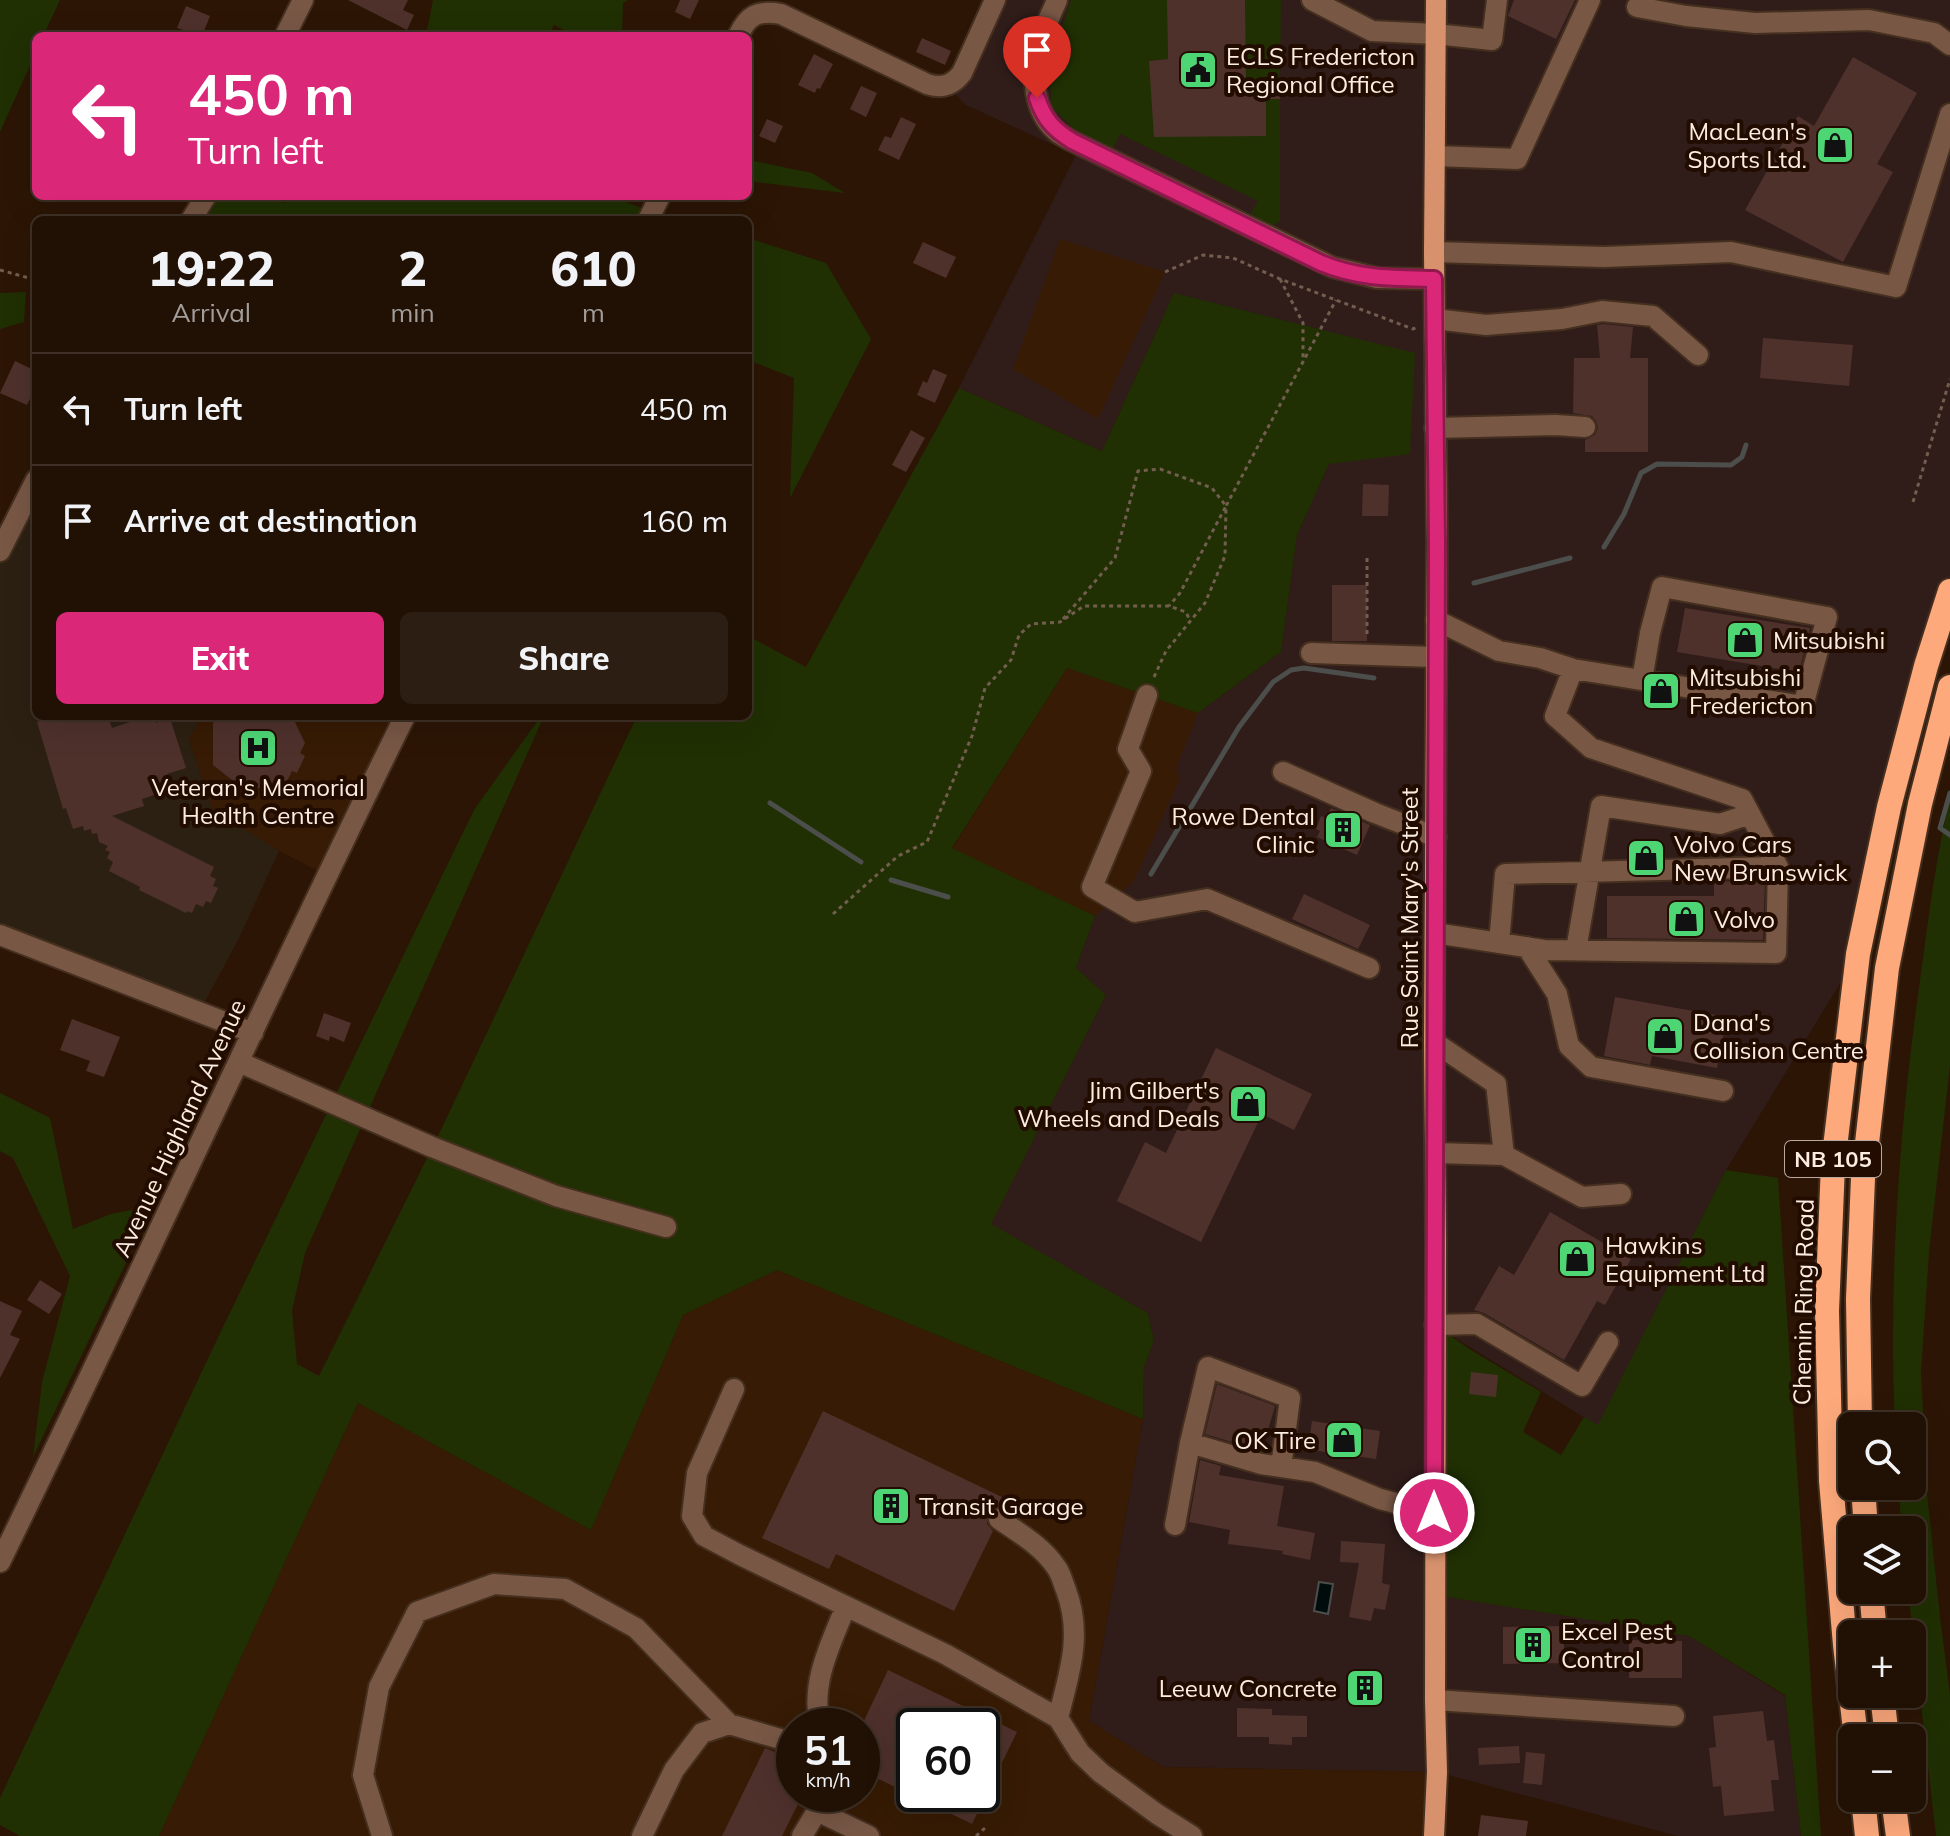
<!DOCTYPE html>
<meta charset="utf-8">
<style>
:root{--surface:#211004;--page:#2d1e13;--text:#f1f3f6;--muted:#a29d9a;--line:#3e3026;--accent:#db2777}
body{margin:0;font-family:Mulish,sans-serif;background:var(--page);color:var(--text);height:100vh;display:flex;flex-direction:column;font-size:30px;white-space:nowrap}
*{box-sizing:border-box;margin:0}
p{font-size:26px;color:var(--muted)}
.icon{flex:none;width:44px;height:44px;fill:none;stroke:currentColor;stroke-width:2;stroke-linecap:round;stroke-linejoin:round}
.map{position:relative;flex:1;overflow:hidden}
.sheet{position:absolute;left:32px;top:216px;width:720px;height:504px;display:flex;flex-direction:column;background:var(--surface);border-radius:12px;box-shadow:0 8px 32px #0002,0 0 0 2px var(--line)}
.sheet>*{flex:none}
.top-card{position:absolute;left:32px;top:32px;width:720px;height:168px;border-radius:12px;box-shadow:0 8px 32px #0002,0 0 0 2px var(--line);background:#db2777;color:#fff;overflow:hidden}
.buttons{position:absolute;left:1838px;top:1412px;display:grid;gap:16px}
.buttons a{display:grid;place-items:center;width:88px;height:88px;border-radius:12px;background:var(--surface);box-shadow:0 8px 32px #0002,0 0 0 2px var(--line);font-size:40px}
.speed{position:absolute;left:776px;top:1708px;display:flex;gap:16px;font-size:40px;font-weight:700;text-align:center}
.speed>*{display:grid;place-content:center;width:104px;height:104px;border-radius:50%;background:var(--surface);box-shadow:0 8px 32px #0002,0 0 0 2px var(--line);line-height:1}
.speed small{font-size:20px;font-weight:400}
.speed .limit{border:4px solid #111;border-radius:12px;background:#fff;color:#111}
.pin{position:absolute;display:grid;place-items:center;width:68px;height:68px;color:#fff;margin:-82px -34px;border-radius:50% 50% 50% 0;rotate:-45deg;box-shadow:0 0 8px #0007}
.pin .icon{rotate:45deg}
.me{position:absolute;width:88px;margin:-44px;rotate:0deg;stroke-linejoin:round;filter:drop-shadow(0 0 6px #0008)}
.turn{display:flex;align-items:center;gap:28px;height:168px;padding:0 24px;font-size:36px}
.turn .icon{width:104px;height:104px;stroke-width:2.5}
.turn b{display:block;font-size:56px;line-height:68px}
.eta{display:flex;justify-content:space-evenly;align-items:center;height:136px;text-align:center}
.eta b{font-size:48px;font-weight:800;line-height:56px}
.action{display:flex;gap:16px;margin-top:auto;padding:16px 24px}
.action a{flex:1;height:92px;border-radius:12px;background:var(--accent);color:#fff;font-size:32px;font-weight:800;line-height:92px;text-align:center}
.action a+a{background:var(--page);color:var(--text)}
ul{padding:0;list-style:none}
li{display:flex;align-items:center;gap:24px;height:112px;padding:0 24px;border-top:2px solid var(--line)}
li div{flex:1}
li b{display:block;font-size:30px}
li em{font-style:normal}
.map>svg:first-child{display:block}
.commercial{fill:#301d1a}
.built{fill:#371b04;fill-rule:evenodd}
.education{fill:#2c2012}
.green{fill:#203003}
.water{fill:#000b0b;stroke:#4c4e4b;stroke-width:2}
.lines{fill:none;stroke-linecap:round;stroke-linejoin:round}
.stream{stroke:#4c4e4b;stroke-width:5}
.building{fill:#4f312c;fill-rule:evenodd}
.minor-casing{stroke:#452f1f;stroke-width:24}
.major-casing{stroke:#452f1f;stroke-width:24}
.highway-casing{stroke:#452f1f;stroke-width:28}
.path{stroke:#725e4f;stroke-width:3;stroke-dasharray:4 4;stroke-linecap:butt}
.minor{stroke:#785745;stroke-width:20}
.major{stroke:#d7926d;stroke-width:20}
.highway{stroke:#fda97c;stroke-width:24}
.route-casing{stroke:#8e194d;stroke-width:20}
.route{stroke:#db2777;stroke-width:14}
.labels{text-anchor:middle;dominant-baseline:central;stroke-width:8;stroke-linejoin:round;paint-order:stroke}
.shield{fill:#220c00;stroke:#bba99e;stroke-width:2}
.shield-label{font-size:22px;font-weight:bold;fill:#fcece1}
.poi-label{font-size:24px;fill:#fcece1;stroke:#220c00;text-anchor:start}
.street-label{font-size:24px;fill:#fcece1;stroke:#220c00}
</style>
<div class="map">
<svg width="1950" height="1836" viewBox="0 0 1950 1836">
<rect width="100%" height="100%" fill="#2c1505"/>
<!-- commercial -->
<path class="commercial" d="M995,0H1950V591L1858,954L1726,1170L1598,1426L1436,1326V1595L1689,1636L1785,1696L1801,1836H1678L1437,1772L1163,1767L1089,1721L1143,1419L1144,1367L1154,1341L1148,1313L990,1224L1106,995L1076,968L1095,916L1067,668L1198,713L1281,652L1297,535L1329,464L1415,354L1174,293L1102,451L959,388L1076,155L966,105L947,86Z"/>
<!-- built -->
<path class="built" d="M1060,239L1165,272L1098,419L1013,369Z
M1067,668L1198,713L1176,769L1180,779L1134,881L1095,916L952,849Z
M201,716H405L326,875L279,851L212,810L189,739Z
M777,1270L1143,1419L1089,1721L1163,1767L1437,1772L1436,1836H159L358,1403L591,1530L683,1315ZM794,1726H862V1794H794ZM914,1726H982V1794H914Z"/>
<!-- education -->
<path class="education" d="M36,480V716H201L189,739L212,809L279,851L240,936L200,1011L0,935V551Z"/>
<!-- green -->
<path class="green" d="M0,0H60L43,36H36V52L0,132Z
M433,0H628L623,3L622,36H577L554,25L548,36H426Z
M1071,0H1167L1168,59L1150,61L1266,99H1280V222L1269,226L1251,213L1258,201L1120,134L1113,148L1074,129L1051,106L1050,61Z
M1245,0H1281L1280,79H1246Z
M754,161L812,173L845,193L748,181V165Z
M206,196H272L285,203L296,196H611L651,212L648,220H191Z
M748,238L826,263L871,339L790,498L794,378L748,360Z
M26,292L24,322L0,329V293Z
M1174,293L1415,353L1410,454L1329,464L1297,535L1281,652L1198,713L1067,668L952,848L1095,916L1076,968L1106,995L991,1224L1148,1313L1154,1341L1144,1367L1143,1419L777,1270L683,1315L591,1530L358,1403L159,1836H20L0,1825V1798L223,1327L474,810L541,716H544L305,1253L292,1311L297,1364L319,1376L439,1134L637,716H748V636L806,667L959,388L1102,451Z
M1950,799V1065L1929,1252L1921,1372L1927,1493L1940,1617L1950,1695V1836H1936L1908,1590H1912V1530H1902L1898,1486H1912V1426H1895C1888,1277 1900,1120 1921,973C1929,914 1936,856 1950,799Z
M0,1093L50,1118L73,1229L111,1214L153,1206L33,1457L42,1382L70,1276L13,1158L0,1151Z
M1726,1170L1778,1178L1821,1836H1801L1785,1695L1689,1636L1435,1595V1325L1471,1350L1541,1392L1523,1432L1561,1455L1584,1417L1598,1425Z"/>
<!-- water -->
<path class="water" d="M1319,1582L1333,1584L1328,1614L1314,1611Z"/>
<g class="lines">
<!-- stream -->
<path class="stream" d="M1604,547L1624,514L1641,473L1657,464L1731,465L1742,457L1746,445
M1474,583L1570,558
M1950,793L1940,828L1950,835
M770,803L861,862
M1151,874L1239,727L1273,682L1291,670L1304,668L1374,678
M891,880L948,897"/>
</g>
<!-- building -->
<path class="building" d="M348,0H408L403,10L414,15L407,30Z
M680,0H699L690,19L675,12Z
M1167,0H1245L1246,79H1280V99H1266V136L1154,137L1149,61L1168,59Z
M1514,0H1575L1556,39L1508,16Z
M186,6L210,16L202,36L177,28Z
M922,38L951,51L945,65L916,52Z
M814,54L833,64L820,89L817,88L815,93L798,85Z
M1853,57L1917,93L1877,164L1893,172L1843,262L1745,210L1798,116L1814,126Z
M861,86L877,93L866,117L850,109Z
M901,117L916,124L899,160L878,150L885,136L891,138Z
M767,119L783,126L775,143L759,136Z
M923,242L956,257L946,278L913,263Z
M1603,324L1633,327L1630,358H1648V452H1585V440L1595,435L1598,427L1596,421L1592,416L1573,413L1574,358H1600L1597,325Z
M1763,338L1853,345L1849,386L1760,378Z
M15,361L36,371V386L27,405L0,393Z
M933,369L947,375L935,403L917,395L923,381L927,383Z
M911,430L925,438L906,472L892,465Z
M1363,484L1389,485L1388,516H1362Z
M1332,585H1367V641H1332Z
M1685,608L1810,628L1799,672L1677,652Z
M46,716H89L91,722L108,717L112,728L148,716H154L156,723L170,718L186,768L167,774L172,789L142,799L144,806L112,816L214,867L210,876L216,879L213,886L218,888L211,903L206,901L203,907L196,904L192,913L187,911L186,913L139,890L140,887L109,871L113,862L107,858L110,852L105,850L108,846L99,842L97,833L92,834L91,829L84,831L83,826L73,829L66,808L63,809L37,722L47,719Z
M221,716H292L305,743L300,753L305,756L297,773L292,771L287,781L246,791L213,765V723Z
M1331,808L1370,825L1357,855L1317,837L1320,831L1316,829L1321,816L1326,818Z
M1765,880L1763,940L1607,938V896H1714V882Z
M1304,894L1370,925L1358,949L1292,919Z
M1615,997L1727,1017L1717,1068L1652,1056L1650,1065L1604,1056Z
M324,1013L351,1023L344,1042L330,1036L329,1041L316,1036Z
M72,1019L120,1037L104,1077L86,1071L90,1061L60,1050Z
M1216,1048L1312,1094L1294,1130L1262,1114L1201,1242L1117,1201L1145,1142L1166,1153Z
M1550,1212L1631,1259L1605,1305L1597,1301L1564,1360L1484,1313L1474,1310L1499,1266L1514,1275Z
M40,1280L62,1294L49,1314L27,1300Z
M0,1301L22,1311L10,1335L20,1339L0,1378Z
M1471,1372L1498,1375L1496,1397L1469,1394Z
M1217,1384L1275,1406L1262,1451L1205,1434Z
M823,1411L1008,1500L1004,1507H994L988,1512L987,1524L993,1531L954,1611L836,1554L829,1569L762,1538Z
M1312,1421L1380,1431L1376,1459L1348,1455V1446L1332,1444L1330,1453L1308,1449Z
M1200,1460L1221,1466L1219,1475L1284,1486L1277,1526L1315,1533L1310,1560L1282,1554L1283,1551L1228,1544L1230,1530L1189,1522Z
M1341,1541L1385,1544L1382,1583L1390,1585L1385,1610L1374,1608L1371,1621L1349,1617L1359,1563L1340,1562Z
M1564,1626V1663L1503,1664V1627Z
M1629,1640L1682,1641V1678H1629Z
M888,1670L1017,1732L972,1824L862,1771V1725ZM914,1726H982V1794H914Z
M1376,1679L1377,1695L1354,1696V1680Z
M1237,1708L1272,1709V1715L1307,1716V1737H1292V1745L1269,1744V1737H1237Z
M1763,1711L1767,1741L1774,1740L1779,1780H1771L1774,1811L1724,1816L1721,1786L1713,1787L1709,1748L1716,1747L1713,1716Z
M1519,1746L1520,1763L1479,1765L1478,1748Z
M765,1748L794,1760V1794H803L782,1836H722Z
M1526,1752L1545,1754L1542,1785L1523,1783Z
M1481,1815L1528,1821L1526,1836H1478Z"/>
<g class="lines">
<!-- minor casing -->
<g class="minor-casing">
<path id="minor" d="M1057,0C1051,15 1042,31 1038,47C1031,74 1033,111 1056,131C1060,135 1067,138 1072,141L1332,267L1377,278L1434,279
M1312,0L1372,31L1435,34L1492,40L1497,0
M1637,7L1686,16L1755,23L1869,20L1934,33L1950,45
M285,36L303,0
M738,36C748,15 757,10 781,14L927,84C942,89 953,85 962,73L995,0
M1435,156L1517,159L1590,0
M191,220L206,196
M648,220L660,196
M1434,252L1604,257L1731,252L1896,287L1950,114
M1435,319L1486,325L1562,319L1602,311L1653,316L1698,355
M1435,428L1556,425L1585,427
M0,551L36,480
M1436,620L1499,651L1540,658L1573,669L1803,706L1827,617L1662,587L1650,633L1642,680
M1311,653L1435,657
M1147,695L1128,749L1141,771L1092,887L1135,912L1207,899L1369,968
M1283,772L1375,813L1436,837
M1435,933L1544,950L1776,953L1778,867L1742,799L1591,748L1555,716L1573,669
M0,935L253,1033
M1499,943L1505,874L1778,867
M1527,947L1557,994L1569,1046L1591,1067L1723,1091
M1576,950L1601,806L1720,824L1750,814
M1434,1042L1496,1084L1504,1155
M239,1062L432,1147L556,1196L666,1227
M1436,1153L1504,1155L1582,1197L1621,1194
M1435,1325L1477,1324L1582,1386L1608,1342
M734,1389L697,1473L692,1516L704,1536L740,1555L945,1654L1058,1718L1080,1753L1101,1773L1157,1814L1192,1836
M1190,1443L1208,1367L1290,1398L1281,1467
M999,1519C1019,1533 1042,1546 1056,1567C1061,1573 1063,1583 1066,1590C1083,1635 1069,1674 1058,1718
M1175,1525L1190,1443L1261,1464L1315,1472L1380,1499L1434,1513
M0,1562C138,1281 266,996 405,716
M1435,1700L1674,1716
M820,1726C810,1684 830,1645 846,1606
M822,1794L817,1811L869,1836
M382,1836L363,1775L379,1687L417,1612L494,1584L565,1589L636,1628L729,1724
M642,1836L674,1770L702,1733L729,1724L794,1743
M802,1836L817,1811"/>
</g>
<!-- major casing -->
<g class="major-casing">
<path id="major" d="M1434,1836L1437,1772L1435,1700L1436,1243L1434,1042L1437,542L1434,252L1436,0"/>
</g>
<!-- highway casing -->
<g class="highway-casing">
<path id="highway" d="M1860,1426L1858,1299L1863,1178L1887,968L1920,804L1950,687
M1863,1486L1866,1530
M1871,1590L1875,1634
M1882,1694L1887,1738
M1856,1738L1845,1645L1831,1481L1827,1311L1833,1164L1858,954L1889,807L1926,666L1950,591
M1863,1798L1867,1836
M1893,1798L1898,1836"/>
</g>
<!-- path -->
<path class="path" d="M0,270L36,280
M1165,272L1203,255L1233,258L1280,279L1413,329L1417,327
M1280,279L1303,323V358
M1913,502L1950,379
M1063,619L1115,558L1138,471L1160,469L1212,488L1226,506L1180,593L1169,606
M1367,634V554
M1154,677L1166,651L1205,603L1225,556L1226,506L1336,300
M833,914L898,856L927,842L972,736L985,688L1011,660L1019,635L1031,624L1060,622L1084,606H1169L1186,612L1190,621
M976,1836L985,1828"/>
<!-- minor -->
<use href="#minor" class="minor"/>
<!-- major -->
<use href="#major" class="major"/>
<!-- highway -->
<use href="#highway" class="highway"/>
</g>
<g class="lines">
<!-- route casing -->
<g class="route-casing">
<path id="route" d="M1037,98C1044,119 1053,129 1072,141L1321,263C1360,279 1393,278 1434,279L1437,542L1434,1513"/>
</g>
<!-- route -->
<use href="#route" class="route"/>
</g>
<!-- icons -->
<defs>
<g id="civic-square" transform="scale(2)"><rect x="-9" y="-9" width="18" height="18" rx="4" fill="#4ed675" stroke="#220c00"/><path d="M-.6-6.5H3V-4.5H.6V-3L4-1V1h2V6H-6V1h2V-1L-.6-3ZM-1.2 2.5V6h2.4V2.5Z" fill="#111"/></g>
<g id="shop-square" transform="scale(2)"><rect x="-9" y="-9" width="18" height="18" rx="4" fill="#4ed675" stroke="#220c00"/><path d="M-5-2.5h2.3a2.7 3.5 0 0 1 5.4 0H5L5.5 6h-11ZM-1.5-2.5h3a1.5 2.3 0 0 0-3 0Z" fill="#111"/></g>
<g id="hospital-square" transform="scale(2)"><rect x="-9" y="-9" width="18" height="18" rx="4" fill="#4ed675" stroke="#220c00"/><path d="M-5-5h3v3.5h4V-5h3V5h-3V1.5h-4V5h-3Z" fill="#111"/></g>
<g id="building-square" transform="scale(2)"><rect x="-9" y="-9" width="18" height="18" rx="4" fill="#4ed675" stroke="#220c00"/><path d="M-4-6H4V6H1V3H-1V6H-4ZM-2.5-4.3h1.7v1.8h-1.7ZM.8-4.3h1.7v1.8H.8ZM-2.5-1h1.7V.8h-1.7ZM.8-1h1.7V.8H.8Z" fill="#111"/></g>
</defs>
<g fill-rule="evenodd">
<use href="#civic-square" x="1198" y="70"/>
<use href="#shop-square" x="1835" y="145"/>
<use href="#shop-square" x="1745" y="640"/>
<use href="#shop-square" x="1661" y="691"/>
<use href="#hospital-square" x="258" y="748"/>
<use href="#building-square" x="1343" y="830"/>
<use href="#shop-square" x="1646" y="858"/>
<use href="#shop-square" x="1686" y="919"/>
<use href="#shop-square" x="1665" y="1036"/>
<use href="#shop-square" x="1248" y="1104"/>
<use href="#shop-square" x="1577" y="1259"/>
<use href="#shop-square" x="1344" y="1440"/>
<use href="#building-square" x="891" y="1506"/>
<use href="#building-square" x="1533" y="1645"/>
<use href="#building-square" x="1365" y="1688"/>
</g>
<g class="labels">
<!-- shield labels -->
<rect class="shield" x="1785" y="1141" width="96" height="36" rx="6"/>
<g class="shield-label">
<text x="1833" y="1159">NB 105</text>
</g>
<!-- poi labels -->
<g class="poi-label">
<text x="1226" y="56">ECLS Fredericton<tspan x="1226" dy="28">Regional Office</tspan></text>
<text x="1807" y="131" text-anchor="end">MacLean's<tspan x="1807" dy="28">Sports Ltd.</tspan></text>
<text x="1773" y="640">Mitsubishi</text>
<text x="1689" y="677">Mitsubishi<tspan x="1689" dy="28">Fredericton</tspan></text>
<text x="258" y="787" text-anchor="middle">Veteran's Memorial<tspan x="258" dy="28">Health Centre</tspan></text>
<text x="1315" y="816" text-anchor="end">Rowe Dental<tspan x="1315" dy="28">Clinic</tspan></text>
<text x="1674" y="844">Volvo Cars<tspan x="1674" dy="28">New Brunswick</tspan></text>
<text x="1714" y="919">Volvo</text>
<text x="1693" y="1022">Dana's<tspan x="1693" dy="28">Collision Centre</tspan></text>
<text x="1220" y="1090" text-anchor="end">Jim Gilbert's<tspan x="1220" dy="28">Wheels and Deals</tspan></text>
<text x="1605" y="1245">Hawkins<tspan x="1605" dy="28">Equipment Ltd</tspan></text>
<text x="1316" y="1440" text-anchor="end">OK Tire</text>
<text x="919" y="1506">Transit Garage</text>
<text x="1561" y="1631">Excel Pest<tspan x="1561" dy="28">Control</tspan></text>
<text x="1337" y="1688" text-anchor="end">Leeuw Concrete</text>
</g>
<!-- street labels -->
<g class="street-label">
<text transform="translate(1409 918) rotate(-90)">Rue Saint Mary's Street</text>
<text transform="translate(179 1128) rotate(-65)">Avenue Highland Avenue</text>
<text transform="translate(1803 1302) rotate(-89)">Chemin Ring Road</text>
</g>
</g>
</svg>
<div class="buttons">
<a><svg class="icon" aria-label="search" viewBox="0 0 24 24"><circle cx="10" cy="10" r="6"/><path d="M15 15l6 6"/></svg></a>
<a><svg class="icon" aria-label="layers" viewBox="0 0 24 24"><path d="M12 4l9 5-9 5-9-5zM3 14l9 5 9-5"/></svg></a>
<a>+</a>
<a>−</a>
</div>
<div class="speed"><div>51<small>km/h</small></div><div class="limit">60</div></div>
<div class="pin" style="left:1037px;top:98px;background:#d93025"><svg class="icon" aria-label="arrive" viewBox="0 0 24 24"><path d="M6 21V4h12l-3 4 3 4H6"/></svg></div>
<svg class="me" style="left:1434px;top:1513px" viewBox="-20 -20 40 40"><circle r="17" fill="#db2777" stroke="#fff" stroke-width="3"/><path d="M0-11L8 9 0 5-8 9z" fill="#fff"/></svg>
<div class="top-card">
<div class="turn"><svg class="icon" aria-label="left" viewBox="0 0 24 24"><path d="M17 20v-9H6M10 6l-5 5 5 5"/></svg><div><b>450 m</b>Turn left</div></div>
</div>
<section class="sheet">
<div class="eta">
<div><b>19:22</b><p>Arrival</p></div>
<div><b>2</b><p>min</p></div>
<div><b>610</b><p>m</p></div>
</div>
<ul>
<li><svg class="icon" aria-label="left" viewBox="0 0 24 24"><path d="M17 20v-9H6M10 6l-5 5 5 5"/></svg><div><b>Turn left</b></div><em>450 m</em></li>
<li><svg class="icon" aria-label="arrive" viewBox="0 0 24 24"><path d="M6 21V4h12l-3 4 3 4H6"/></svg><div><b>Arrive at destination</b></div><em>160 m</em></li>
</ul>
<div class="action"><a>Exit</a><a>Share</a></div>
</section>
</div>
